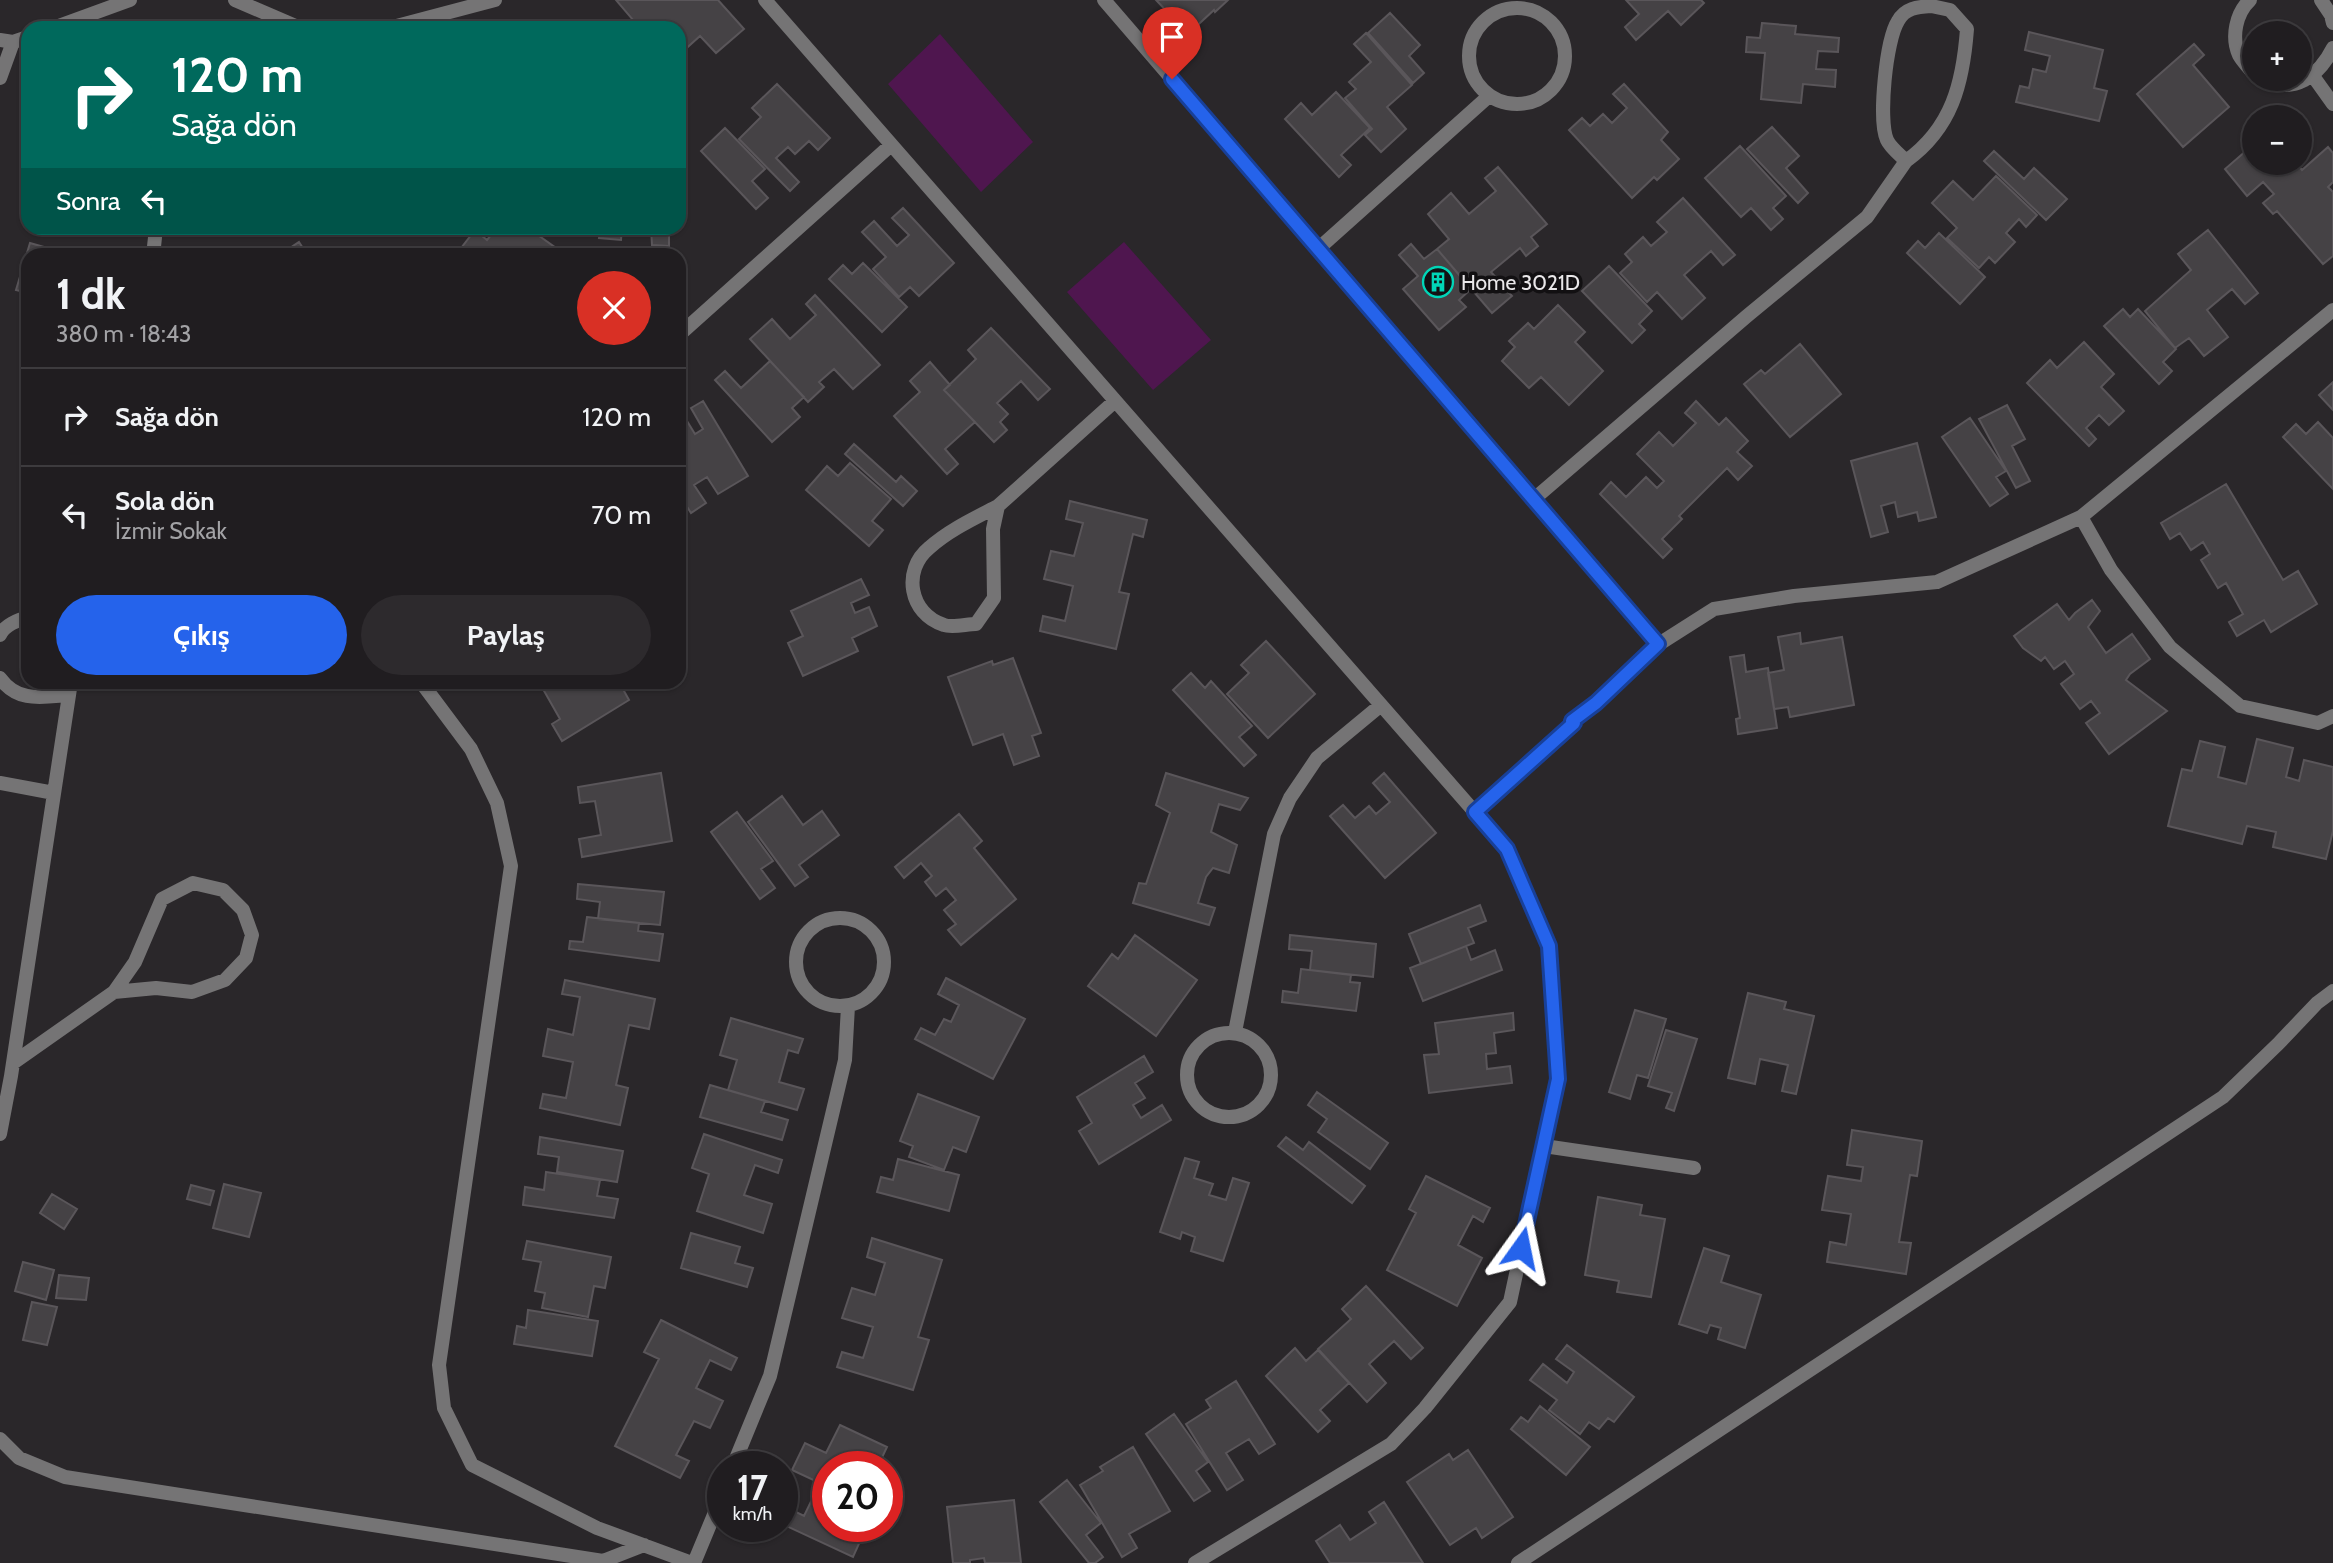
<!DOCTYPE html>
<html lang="tr">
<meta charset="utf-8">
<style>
:root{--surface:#201d20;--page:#2d2a2d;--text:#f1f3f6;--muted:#a2a2a5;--line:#3d3b3e;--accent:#2563eb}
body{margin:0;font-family:Cabin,sans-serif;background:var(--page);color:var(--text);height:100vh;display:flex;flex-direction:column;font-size:26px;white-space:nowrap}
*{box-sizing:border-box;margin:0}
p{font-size:23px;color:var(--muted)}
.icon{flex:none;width:38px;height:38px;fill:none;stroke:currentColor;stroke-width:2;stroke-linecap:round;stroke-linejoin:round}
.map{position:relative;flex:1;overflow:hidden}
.panel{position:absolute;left:21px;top:248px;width:665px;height:441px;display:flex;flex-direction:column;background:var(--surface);border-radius:21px;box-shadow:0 2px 5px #0004,0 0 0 2px var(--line)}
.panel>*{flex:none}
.top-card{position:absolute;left:21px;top:21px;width:665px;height:214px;border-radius:21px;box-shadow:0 2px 5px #0004,0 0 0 2px var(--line);background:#00695c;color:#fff;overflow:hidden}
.tools{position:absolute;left:2242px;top:21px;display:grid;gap:14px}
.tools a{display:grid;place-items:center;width:70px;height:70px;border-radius:50%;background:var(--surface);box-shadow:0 2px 5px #0004,0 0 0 2px var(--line);font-size:35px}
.speed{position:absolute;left:707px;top:1451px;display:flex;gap:14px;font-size:35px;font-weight:700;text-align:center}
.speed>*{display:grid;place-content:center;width:91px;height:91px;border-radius:50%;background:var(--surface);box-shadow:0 2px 5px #0004,0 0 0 2px var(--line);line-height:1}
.speed small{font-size:18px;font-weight:400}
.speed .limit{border:10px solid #d22;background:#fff;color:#111}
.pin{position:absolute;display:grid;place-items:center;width:60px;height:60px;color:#fff;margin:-72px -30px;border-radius:50% 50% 50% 0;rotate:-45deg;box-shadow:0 0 7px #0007}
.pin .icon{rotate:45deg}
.me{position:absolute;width:77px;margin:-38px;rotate:12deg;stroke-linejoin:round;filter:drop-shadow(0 0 5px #0008)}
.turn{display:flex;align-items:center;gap:24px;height:147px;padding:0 35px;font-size:32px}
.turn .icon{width:91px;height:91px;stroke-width:2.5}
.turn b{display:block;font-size:49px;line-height:60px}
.then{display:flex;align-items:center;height:66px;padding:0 35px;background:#0003;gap:14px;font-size:26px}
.round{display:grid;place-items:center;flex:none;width:74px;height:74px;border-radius:37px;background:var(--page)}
.summary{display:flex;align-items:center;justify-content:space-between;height:119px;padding:0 35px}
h1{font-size:42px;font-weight:700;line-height:52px}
.primary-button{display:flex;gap:14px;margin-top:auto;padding:14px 35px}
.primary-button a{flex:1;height:80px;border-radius:42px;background:var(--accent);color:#fff;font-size:28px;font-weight:700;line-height:80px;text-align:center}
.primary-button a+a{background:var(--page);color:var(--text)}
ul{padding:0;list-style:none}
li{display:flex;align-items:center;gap:21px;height:98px;padding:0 35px;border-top:2px solid var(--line)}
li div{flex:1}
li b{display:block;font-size:26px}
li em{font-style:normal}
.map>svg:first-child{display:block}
.green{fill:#4f164f}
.building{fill:#454245;stroke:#5a565a;stroke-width:2}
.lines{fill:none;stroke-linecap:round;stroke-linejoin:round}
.service{stroke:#757475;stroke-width:14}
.minor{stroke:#757475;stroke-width:14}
.route-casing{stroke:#184099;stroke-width:18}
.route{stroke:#2563eb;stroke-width:12}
.labels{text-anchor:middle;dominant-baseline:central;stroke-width:7;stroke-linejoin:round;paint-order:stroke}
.poi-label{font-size:21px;fill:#e9e7e9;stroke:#121012;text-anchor:start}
</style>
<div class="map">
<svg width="2333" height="1563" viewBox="0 0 2333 1563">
<rect width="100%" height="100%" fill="#2a272a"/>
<!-- green -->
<path class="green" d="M940,34L1033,142L981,192L888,84Z
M1124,242L1211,340L1153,390L1067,292Z"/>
<!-- building -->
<path class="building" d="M616,0H718L744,29L716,53L700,36L679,55V28H625L634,21Z
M1156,0H1228L1215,12L1214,10L1188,34Z
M1626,0H1701L1704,3L1681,25L1668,11L1636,40L1625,27L1639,14Z
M1390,13L1420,45L1409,56L1424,73L1413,83L1368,33Z
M1762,23L1796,26L1795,34L1839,38L1838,52L1818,51L1816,69L1836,70L1835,87L1803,84L1801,103L1761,99L1765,53L1746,52L1747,37L1760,38Z
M2029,32L2103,50L2094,88L2107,91L2099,121L2016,102L2020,86L2029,88L2033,69L2046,72L2050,56L2025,50Z
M1366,33L1412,85L1387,107L1406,129L1381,152L1365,135L1372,129L1345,98L1356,89L1349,82L1371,62L1354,44Z
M2194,44L2204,55L2193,65L2229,107L2183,147L2137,94Z
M777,84L830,138L818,150L809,141L795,154L788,147L776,158L799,182L790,191L739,139L761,117L752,108Z
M1624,84L1668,132L1661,140L1679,159L1657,180L1654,177L1632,198L1569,130L1582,118L1590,126L1603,114L1612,123L1627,108L1613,94Z
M1336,92L1370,128L1341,155L1351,165L1339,177L1285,119L1301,103L1312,115Z
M1772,127L1799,156L1786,168L1808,193L1798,203L1747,149Z
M725,128L765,169L752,181L768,198L756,209L701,151Z
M2254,144V163H2296L2302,170L2328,147L2333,153V182L2328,187L2333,192V256L2323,264L2277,211L2273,214L2263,203L2274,194L2263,182L2247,196L2225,169Z
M1740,146L1786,196L1773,208L1783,219L1771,230L1751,208L1741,217L1705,178Z
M1994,151L2024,179L2034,168L2067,199L2046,220L1984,161Z
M1498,167L1547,224L1531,237L1538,246L1526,256L1520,248L1491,272L1512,296L1492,313L1437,249L1449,239L1428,214L1451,193L1469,214L1496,191L1485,178Z
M1996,176L2037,215L2026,227L2019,219L2006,233L2015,242L1995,263L1989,257L1979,268L1947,238L1957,228L1932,203L1953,181L1973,200Z
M1683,198L1735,255L1723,265L1711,251L1684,275L1705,298L1682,319L1657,292L1647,302L1620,273L1632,262L1625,254L1643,237L1651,246L1667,232L1657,222Z
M903,208L954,263L919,296L910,287L899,297L873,269L886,257L862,232L874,221L897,246L909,235L892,218Z
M494,228H528L563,253L562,256H455L475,230L487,240L496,229Z
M600,228H622L621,240L599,238Z
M651,228H669V246L652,245Z
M2208,230L2258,293L2245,304L2232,289L2207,310L2228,337L2204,356L2189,338L2175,348L2145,311L2191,270L2178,254Z
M1939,233L1985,277L1960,304L1907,253L1918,241L1925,248Z
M299,242L308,256H278Z
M30,243L72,255L28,256V293L16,290Z
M1411,244L1424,259L1437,249L1471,289L1459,300L1466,307L1439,330L1403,289L1418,276L1399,255Z
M863,263L907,307L882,332L829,279L843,265L852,274Z
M1609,266L1652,311L1639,324L1645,330L1632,343L1582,291Z
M815,295L880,365L853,389L834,369L819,382L824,387L808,402L750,339L772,319L790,339L816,315L806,304Z
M1558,305L1585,332L1575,342L1603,371L1569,405L1541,377L1529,388L1502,361L1515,347L1509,341L1528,323L1534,329Z
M2123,309L2130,317L2138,309L2176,349L2163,362L2172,371L2159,384L2104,326Z
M991,328L1050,389L1038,400L1021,381L997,403L1008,414L1000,422L1007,430L994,442L944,390L976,359L968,350Z
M2084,342L2114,374L2101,387L2124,411L2109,425L2099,415L2086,428L2096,439L2089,446L2027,383L2050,360L2057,368Z
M1800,344L1841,394L1790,437L1744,384L1761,370L1765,374Z
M770,361L804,397L792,408L800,417L772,442L715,380L725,371L741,388Z
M930,362L950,385L944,390L975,422L945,449L958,464L947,474L894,416L920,392L910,381Z
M2333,382V410L2319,395Z
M703,401L748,476L718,494L707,477L694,485L706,503L691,513L679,494V408L695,434L703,429L691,408Z
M1696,401L1719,425L1726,418L1748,441L1737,452L1752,466L1738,480L1727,468L1679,516L1682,519L1662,539L1672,549L1663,558L1600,494L1611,482L1626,497L1646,477L1657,488L1664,481L1637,454L1659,432L1673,446L1696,423L1685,413Z
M2007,405L2025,439L2012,446L2030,481L2016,488L1979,419Z
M1970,418L2006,471L1996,477L2008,494L1990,506L1942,437Z
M2318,422L2333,438V489L2283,437L2296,424L2306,434Z
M1917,443L1936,517L1919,521L1917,512L1898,517L1895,502L1881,506L1888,532L1871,537L1851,461Z
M854,444L896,482L901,476L917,491L903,506L845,454Z
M850,463L891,499L872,521L883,530L869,546L806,490L827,466L838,476Z
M2226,484L2283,580L2298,571L2317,604L2271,632L2264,620L2237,636L2229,622L2243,614L2226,583L2218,588L2201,560L2210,554L2203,542L2191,550L2180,533L2170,539L2161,523Z
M1070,501L1147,520L1143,537L1133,534L1119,592L1129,594L1116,649L1040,631L1043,616L1065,621L1073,586L1044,579L1051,551L1074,556L1083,523L1066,519Z
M861,579L869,595L851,603L855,613L869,607L877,626L852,638L858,651L803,676L788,643L803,636L791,611Z
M2092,600L2100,611L2088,627L2106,653L2132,634L2150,659L2130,674L2126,680L2167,711L2109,754L2086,723L2100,713L2091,701L2080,709L2061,684L2074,674L2065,661L2054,669L2045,657L2041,661L2023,648L2014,636L2057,604L2069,620L2075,613Z
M1800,633L1801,644L1842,637L1854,705L1790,717L1788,707L1774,709L1768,673L1784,670L1778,637Z
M1266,641L1315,694L1268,738L1227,694L1249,673L1241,665Z
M1744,655L1746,672L1768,668L1777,728L1738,734L1736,719L1740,718L1730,657Z
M1013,658L1041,733L1032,736L1039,756L1014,765L1003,734L973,745L948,677L992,661L993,665Z
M1191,673L1205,688L1211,681L1252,726L1239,737L1256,755L1244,766L1173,690Z
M539,682H619L629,700L562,741L552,724L560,719Z
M2257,739L2293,748L2286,777L2299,781L2304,760L2333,767V831L2326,859L2273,847L2276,832L2247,826L2242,844L2168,826L2182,769L2192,771L2200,741L2225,747L2218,777L2246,784Z
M661,773L672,841L582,857L579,839L601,835L595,801L580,803L578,787Z
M1166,773L1248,798L1240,810L1219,804L1211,832L1237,845L1229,873L1213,868L1206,877L1198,903L1215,908L1209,925L1133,903L1139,883L1146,884L1170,813L1156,805Z
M1384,773L1436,833L1385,878L1330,816L1343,805L1355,818L1369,806L1376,814L1390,802L1373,783Z
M782,796L803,825L822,811L839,835L799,865L808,877L795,886L748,822Z
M737,812L773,861L761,869L775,888L760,899L711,832Z
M959,814L982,841L974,848L1016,899L961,945L948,930L956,924L944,910L956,900L946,888L936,896L925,882L932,876L921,863L904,878L895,867Z
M578,884L664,892L660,925L598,919L600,902L577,899Z
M1480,905L1486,921L1468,928L1474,943L1421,964L1409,934Z
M587,917L639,923L638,931L663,934L659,961L569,949L570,941L583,942Z
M1135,935L1197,980L1156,1036L1088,986L1112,954L1118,959Z
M1290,935L1376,944L1373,977L1310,970L1312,951L1289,949Z
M1466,946L1471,960L1495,950L1502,970L1423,1001L1410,968Z
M1301,969L1351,975L1350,982L1360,983L1356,1011L1282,1002L1283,991L1298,993Z
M946,978L1025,1019L993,1079L915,1039L921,1028L935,1035L944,1019L951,1022L959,1005L938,994Z
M565,980L655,999L649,1029L629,1025L616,1085L628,1088L620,1125L540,1108L543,1094L566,1098L573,1062L543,1056L548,1029L573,1035L580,997L562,994Z
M1748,993L1786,1002L1784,1009L1814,1016L1796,1094L1782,1091L1788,1065L1760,1059L1755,1084L1728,1078Z
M1635,1010L1666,1019L1648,1078L1637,1075L1630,1099L1609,1092Z
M1513,1013L1514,1030L1494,1033L1496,1053L1486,1054L1487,1069L1510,1066L1512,1083L1429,1093L1424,1055L1439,1054L1435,1023Z
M731,1018L803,1039L798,1053L788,1050L779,1082L804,1089L797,1110L728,1090L737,1060L720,1055Z
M1666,1030L1697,1039L1674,1111L1666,1108L1672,1093L1648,1086Z
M1144,1056L1153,1072L1135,1083L1145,1098L1133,1105L1141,1118L1162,1105L1171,1120L1099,1164L1079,1131L1092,1123L1077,1097Z
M710,1085L765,1101L761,1112L788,1120L782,1140L700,1117Z
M1317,1092L1388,1143L1370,1169L1318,1132L1327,1119L1308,1105Z
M918,1094L979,1117L966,1152L953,1147L944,1170L909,1157L913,1146L900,1141Z
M1852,1130L1922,1141L1917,1176L1910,1175L1899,1242L1911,1243L1906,1274L1827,1262L1830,1242L1846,1245L1851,1214L1822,1210L1828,1176L1861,1181L1863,1167L1847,1165Z
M704,1134L782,1160L778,1173L755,1165L744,1195L772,1204L763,1233L697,1211L709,1174L692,1168Z
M540,1137L623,1151L617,1182L557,1172L559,1157L538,1154Z
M1286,1137L1303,1150L1309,1142L1365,1186L1352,1203L1278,1146Z
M1185,1158L1199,1162L1194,1178L1213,1184L1209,1195L1226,1200L1233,1178L1249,1183L1223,1261L1191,1251L1195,1237L1182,1232L1180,1239L1160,1232Z
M898,1159L959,1175L949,1211L877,1192L881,1177L893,1180Z
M546,1172L600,1180L597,1196L618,1199L614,1218L523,1205L525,1187L544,1190Z
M1426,1176L1490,1208L1483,1222L1473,1216L1458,1245L1482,1258L1457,1306L1387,1270L1416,1213L1409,1209Z
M224,1184L261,1193L249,1237L213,1228Z
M191,1185L214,1191L210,1205L187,1199Z
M52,1194L77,1209L64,1229L40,1213Z
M1598,1197L1642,1205L1640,1215L1665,1219L1651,1297L1617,1292L1619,1281L1585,1275Z
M691,1233L740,1247L735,1263L753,1268L747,1287L681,1268Z
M872,1238L942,1260L918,1337L929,1340L913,1390L837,1367L842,1352L863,1358L873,1327L842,1318L852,1288L875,1295L885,1263L867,1257Z
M527,1241L611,1257L605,1288L594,1286L588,1317L542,1308L545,1293L535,1291L541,1262L523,1259Z
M1704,1248L1729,1256L1721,1282L1761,1295L1745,1348L1718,1339L1721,1328L1710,1325L1707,1333L1679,1324Z
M23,1262L54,1270L46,1300L15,1291Z
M59,1275L89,1278L86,1300L56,1298Z
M1366,1286L1423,1348L1411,1359L1394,1341L1369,1364L1386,1383L1367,1402L1318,1349L1351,1319L1342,1309Z
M32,1302L57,1307L47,1345L23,1340Z
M528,1310L598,1321L592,1356L514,1344L517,1326L526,1328Z
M661,1320L737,1358L731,1370L710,1360L696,1388L723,1401L710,1428L694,1421L676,1455L689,1461L680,1478L615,1446L659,1359L644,1352Z
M1567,1345L1634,1397L1614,1422L1608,1418L1599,1429L1589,1422L1580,1434L1549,1410L1557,1400L1530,1380L1543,1364L1567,1383L1574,1372L1556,1359Z
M1295,1348L1306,1361L1318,1350L1349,1383L1320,1410L1330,1421L1318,1432L1266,1376Z
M1236,1381L1275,1444L1259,1454L1249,1439L1226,1453L1243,1480L1227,1490L1186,1424L1211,1408L1206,1400Z
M1540,1406L1590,1447L1566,1475L1511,1429L1521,1417L1528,1422Z
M1174,1414L1208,1462L1196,1471L1210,1491L1194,1501L1146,1434Z
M840,1425L887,1447L878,1466H828V1526H867L853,1557L782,1524L784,1506L804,1516L820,1483L792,1470L805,1443L826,1453Z
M1133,1447L1170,1511L1129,1534L1137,1548L1122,1557L1080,1485L1103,1471L1100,1467Z
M1468,1450L1513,1517L1482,1538L1476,1528L1450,1545L1407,1482L1449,1454L1453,1460Z
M1067,1480L1101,1523L1086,1535L1103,1557L1095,1563H1089L1040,1502Z
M1014,1500L1021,1563H985L984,1558L970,1560V1563H953L947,1507Z
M1384,1502L1423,1563H1330L1316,1541L1340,1525L1350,1540L1376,1523L1369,1512Z"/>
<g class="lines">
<!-- service -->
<path class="service" d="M235,0L300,28
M765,0L1507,849L1550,946L1558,1079L1510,1302L1425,1408L1391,1444L1195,1563
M1104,0L1659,644
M2250,0C2236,13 2231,37 2239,55C2243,62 2249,68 2254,74
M2321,0L2331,15L2333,23
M1931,6L1950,10L1967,29C1963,83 1952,128 1906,161C1900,155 1890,147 1887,140C1878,120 1886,40 1898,21C1905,8 1917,7 1931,6Z
M1469 56a48 48 0 1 1 96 0a48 48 0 1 1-96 0Z
M53,28L130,0
M389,28L495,0
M0,40L13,42L28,37
M2313,76L2333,104
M2263,79C2294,95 2319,76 2333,48
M1318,249L1489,96
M153,256L156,228
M679,335L891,145
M1534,499L1747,316L1867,217L1906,161
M998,506L993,529L994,598L976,624C967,624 952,628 944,625C909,614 902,570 929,548C949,530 975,518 998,506Z
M998,506L1115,401
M2081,517L2111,570L2170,647L2240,706L2318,723L2333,716
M0,635C4,626 18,619 28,618
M0,678C18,703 42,697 69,695
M421,682L471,749L497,803L511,866L439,1365L444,1408L472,1465L597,1528L692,1563
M0,783L54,793
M1475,812L1574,723L1572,721L1596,703L1659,644L1714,609L1794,596L1937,582L2081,517L2333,310
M796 962a44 44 0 1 1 88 0a44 44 0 1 1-88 0Z
M1235,1032L1274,834L1290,798L1317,758L1381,705
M1187 1075a42 42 0 1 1 84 0a42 42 0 1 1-84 0Z
M13,1063L114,992L156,988L192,992L225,980L246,958L252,935L243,910L223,890L193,883L162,899L135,962L114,992
M0,1134L11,1076L71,682
M0,1439L19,1458L65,1477L603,1561L644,1545
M733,1466L770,1376L845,1060L848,1006
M694,1563L723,1493
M1518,1563L2223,1097L2278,1044L2317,1003L2333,991"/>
<!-- minor -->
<path class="minor" d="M0,78L13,42
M1544,1146L1694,1168"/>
</g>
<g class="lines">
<!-- route casing -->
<g class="route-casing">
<path id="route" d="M1172,79L1658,644L1596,703L1572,721L1574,723L1475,812L1507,849L1549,946L1558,1079L1521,1248"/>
</g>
<!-- route -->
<use href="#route" class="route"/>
</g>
<!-- icons -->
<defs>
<g id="building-ring" transform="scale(1.575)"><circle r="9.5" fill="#121012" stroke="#01d5b7" stroke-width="1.5"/><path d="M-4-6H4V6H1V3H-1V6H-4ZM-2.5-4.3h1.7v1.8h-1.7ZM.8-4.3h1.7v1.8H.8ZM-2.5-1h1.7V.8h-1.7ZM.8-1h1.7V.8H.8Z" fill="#01d5b7"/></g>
</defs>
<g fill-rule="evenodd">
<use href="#building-ring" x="1438" y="282"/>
</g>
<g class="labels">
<!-- poi labels -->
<g class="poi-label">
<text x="1461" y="282">Home 3021D</text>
</g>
</g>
</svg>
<div class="tools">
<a>+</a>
<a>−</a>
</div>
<div class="speed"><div>17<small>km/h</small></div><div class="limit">20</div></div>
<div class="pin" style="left:1172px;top:79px;background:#d93025"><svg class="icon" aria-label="arrive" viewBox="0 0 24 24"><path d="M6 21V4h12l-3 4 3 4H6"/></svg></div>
<svg class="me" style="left:1521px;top:1248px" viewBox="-20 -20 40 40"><path d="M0-17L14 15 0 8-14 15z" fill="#2563eb" stroke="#fff" stroke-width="4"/></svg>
<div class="top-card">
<div class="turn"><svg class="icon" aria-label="right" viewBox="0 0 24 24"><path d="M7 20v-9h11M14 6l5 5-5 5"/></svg><div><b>120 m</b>Sağa dön</div></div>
<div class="then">Sonra<svg class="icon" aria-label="left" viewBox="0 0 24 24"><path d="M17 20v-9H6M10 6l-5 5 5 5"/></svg></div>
</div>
<section class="panel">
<div class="summary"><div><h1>1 dk</h1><p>380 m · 18:43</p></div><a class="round" style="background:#d93025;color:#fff"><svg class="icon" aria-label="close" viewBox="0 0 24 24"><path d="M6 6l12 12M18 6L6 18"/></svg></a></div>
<ul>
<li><svg class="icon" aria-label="right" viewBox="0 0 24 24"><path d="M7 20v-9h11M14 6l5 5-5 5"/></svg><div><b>Sağa dön</b></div><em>120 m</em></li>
<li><svg class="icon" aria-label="left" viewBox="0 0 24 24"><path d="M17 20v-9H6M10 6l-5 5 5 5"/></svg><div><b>Sola dön</b><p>İzmir Sokak</p></div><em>70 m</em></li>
</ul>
<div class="primary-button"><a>Çıkış</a><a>Paylaş</a></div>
</section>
</div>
